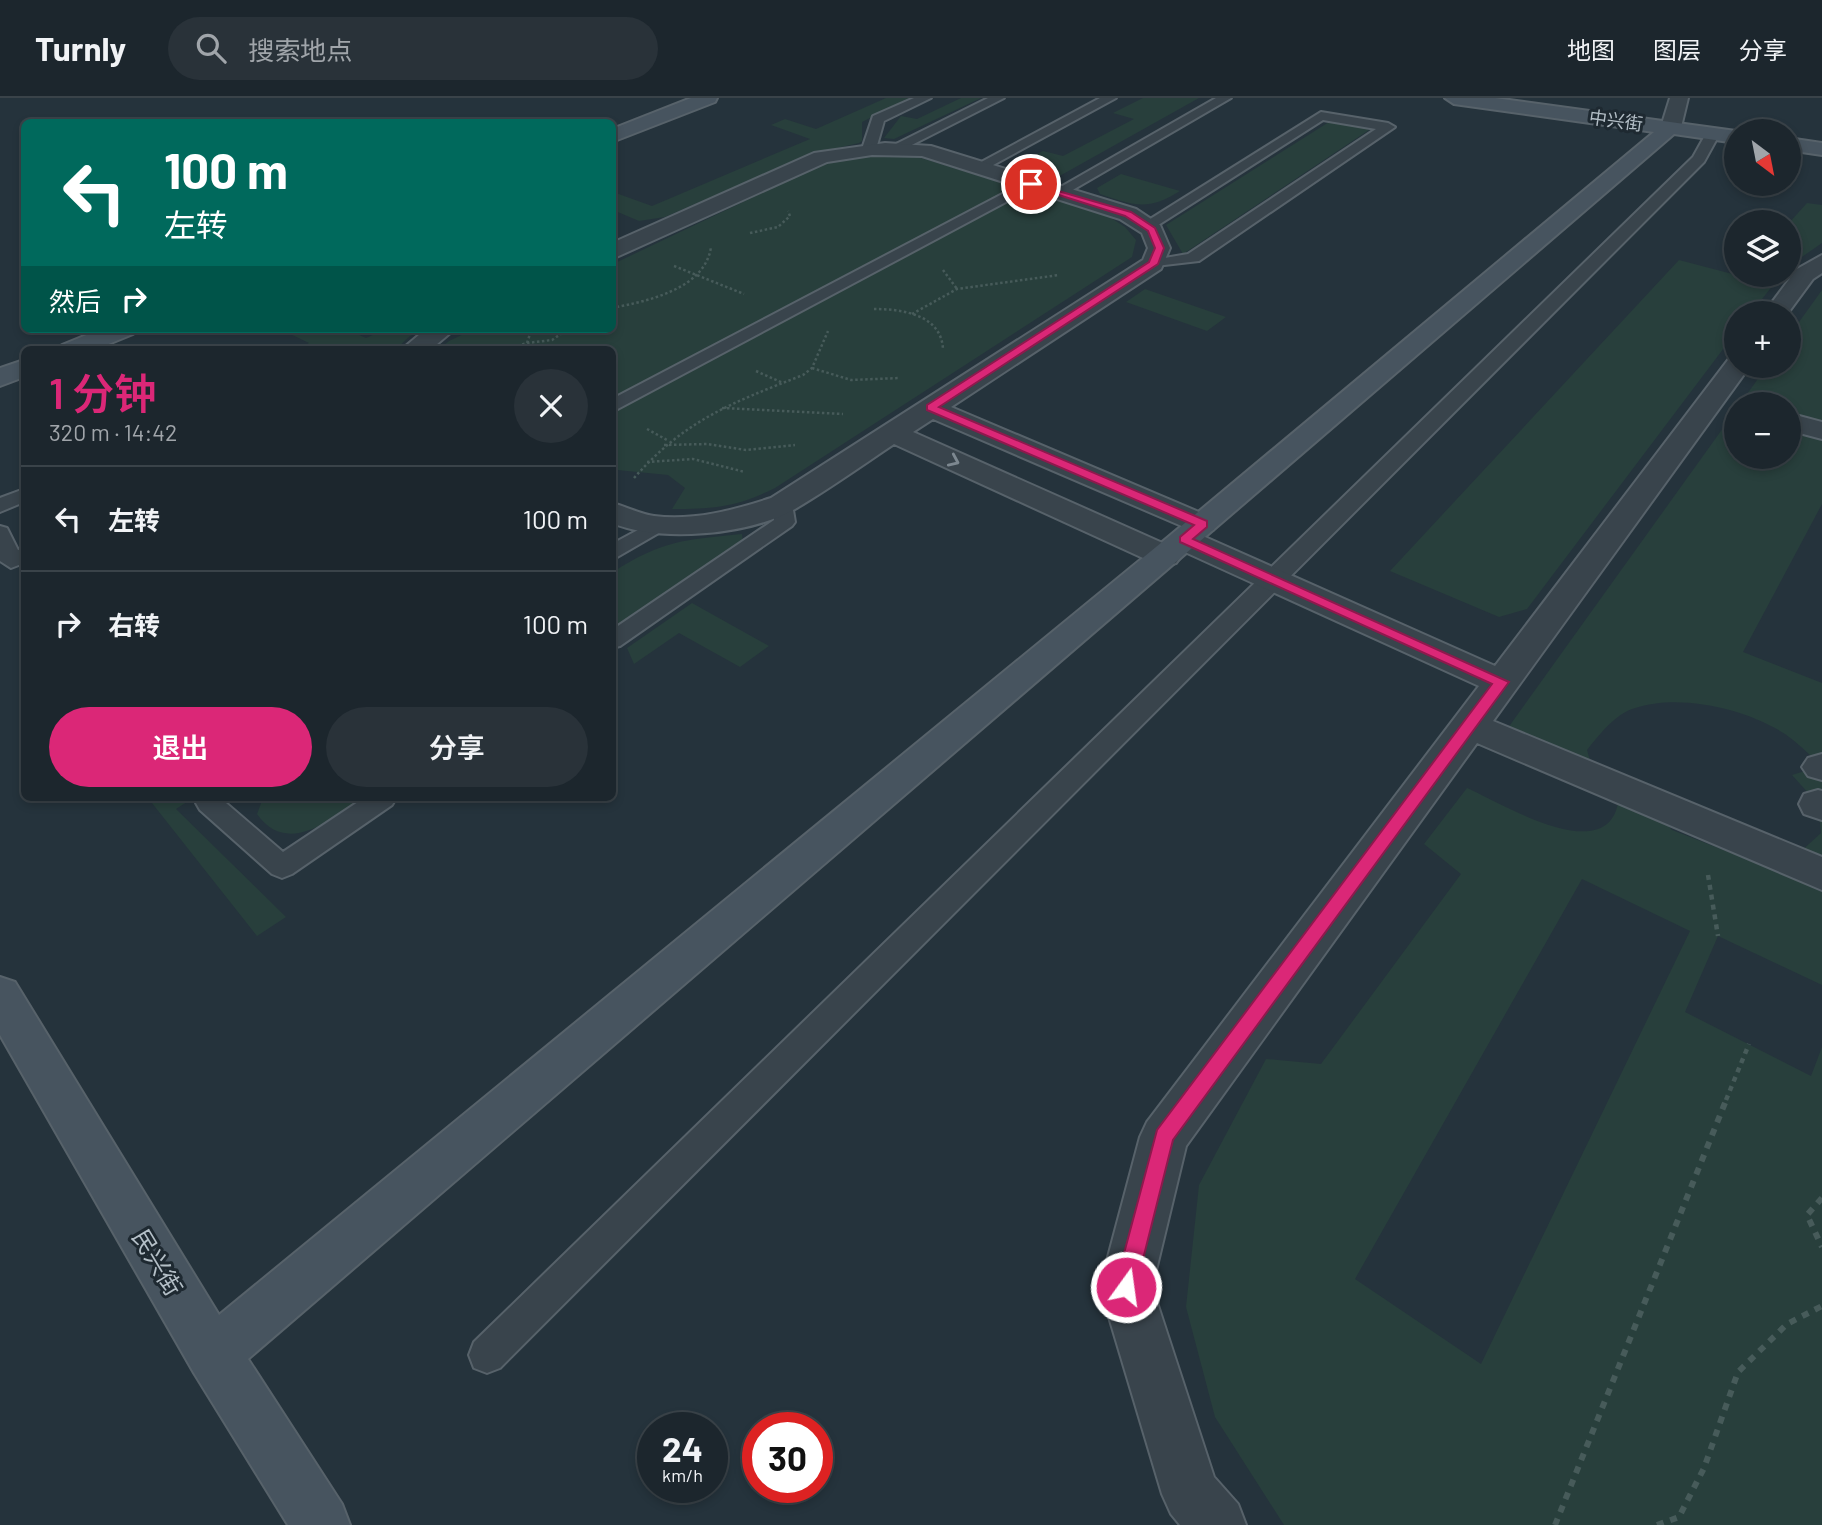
<!DOCTYPE html>
<html lang="zh">
<meta charset="utf-8">
<style>
:root{--surface:#1c262d;--page:#293239;--text:#f1f3f6;--muted:#a0a5aa;--line:#3a4349;--accent:#db2777}
body{margin:0;font-family:Barlow,"Noto Sans SC",sans-serif;background:var(--page);color:var(--text);height:100vh;display:flex;flex-direction:column;font-size:26px;white-space:nowrap}
*{box-sizing:border-box;margin:0}
p{font-size:23px;color:var(--muted)}
.icon{flex:none;width:38px;height:38px;fill:none;stroke:currentColor;stroke-width:2;stroke-linecap:round;stroke-linejoin:round}
.map{position:relative;flex:1;overflow:hidden}
.drawer{position:absolute;left:21px;top:248px;width:595px;height:455px;display:flex;flex-direction:column;background:var(--surface);border-radius:10px;box-shadow:0 4px 10px #0003,0 0 0 2px var(--line)}
.drawer>*{flex:none}
.banner{position:absolute;left:21px;top:21px;width:595px;height:214px;border-radius:10px;box-shadow:0 4px 10px #0003,0 0 0 2px var(--line);background:#00695c;color:#fff;overflow:hidden}
.needle{width:46px;rotate:148deg}
.buttons{position:absolute;left:1724px;top:21px;display:grid;gap:14px}
.buttons a{display:grid;place-items:center;width:77px;height:77px;border-radius:50%;background:var(--surface);box-shadow:0 4px 10px #0003,0 0 0 2px var(--line);font-size:35px}
.speed{position:absolute;left:637px;top:1314px;display:flex;gap:14px;font-size:35px;font-weight:700;text-align:center}
.speed>*{display:grid;place-content:center;width:91px;height:91px;border-radius:50%;background:var(--surface);box-shadow:0 4px 10px #0003,0 0 0 2px var(--line);line-height:1}
.speed small{font-size:18px;font-weight:400}
.speed .limit{border:10px solid #d22;background:#fff;color:#111}
.pin{position:absolute;display:grid;place-items:center;width:60px;height:60px;color:#fff;margin:-30px;border:4px solid #fff;border-radius:50%;box-shadow:0 2px 7px #0007}
.me{position:absolute;width:77px;margin:-38px;rotate:14deg;stroke-linejoin:round;filter:drop-shadow(0 0 5px #0008)}
.turn{display:flex;align-items:center;gap:24px;height:147px;padding:0 28px;font-size:32px}
.turn .icon{width:91px;height:91px;stroke-width:2.5}
.turn b{display:block;font-size:49px;line-height:60px}
.then{display:flex;align-items:center;height:66px;padding:0 28px;background:#0003;gap:14px;font-size:26px}
.round{display:grid;place-items:center;flex:none;width:74px;height:74px;border-radius:37px;background:var(--page)}
.summary{display:flex;align-items:center;justify-content:space-between;height:119px;padding:0 28px}
h1{font-size:42px;font-weight:600;line-height:52px;color:var(--accent)}
.cta{display:flex;gap:14px;margin-top:auto;padding:14px 28px}
.cta a{flex:1;height:80px;border-radius:42px;background:var(--accent);color:#fff;font-size:28px;font-weight:600;line-height:80px;text-align:center}
.cta a+a{background:var(--page);color:var(--text)}
ul{padding:0;list-style:none}
li{display:flex;align-items:center;gap:21px;height:105px;padding:0 28px;border-top:2px solid var(--line)}
li div{flex:1}
li b{display:block;font-size:26px}
li em{font-style:normal}
header{display:flex;align-items:center;gap:42px;box-sizing:border-box;height:98px;padding:0 35px;background:var(--surface);border-bottom:2px solid var(--line)}
header strong{font-size:33px}
nav{display:flex;gap:38px;margin-inline-start:auto;font-size:24px}
.search{width:490px;height:63px;background:var(--page);display:flex;align-items:center;gap:18px;box-sizing:border-box;padding:0 24px;border-radius:38px;color:var(--muted);font-size:26px}
.map>svg:first-child{display:block}
.green{fill:#283f3c;fill-rule:evenodd}
.lines{fill:none;stroke-linecap:round;stroke-linejoin:round}
.lane-casing{stroke:#57626a;stroke-width:4}
.street-casing{stroke:#57626a;stroke-width:4}
.secondary-casing{stroke:#57626a;stroke-width:4}
.path-far2{stroke:#475b5a;stroke-width:2.5;stroke-dasharray:2.5 2.5;stroke-linecap:butt}
.path-far1{stroke:#475b5a;stroke-width:4.5;stroke-dasharray:5 5;stroke-linecap:butt}
.path{stroke:#475b5a;stroke-width:6;stroke-dasharray:7 7;stroke-linecap:butt}
.lane{fill:#39444c;fill-rule:evenodd}
.street{fill:#39444c;fill-rule:evenodd}
.secondary{fill:#47545f;fill-rule:evenodd}
.oneway{stroke:#7d8890}
.route{fill:#db2777;stroke:#8e194d;stroke-width:2}
.labels{text-anchor:middle;dominant-baseline:central;stroke-width:6;stroke-linejoin:round;paint-order:stroke}
.far-street-label{font-size:18px;fill:#b4bfc7;stroke:#1e2931}
.near-street-label{font-size:24px;fill:#b4bfc7;stroke:#1e2931}
</style>
<header>
<strong>Turnly</strong>
<div class="search"><svg class="icon" aria-label="search" viewBox="0 0 24 24"><circle cx="10" cy="10" r="6"/><path d="M15 15l6 6"/></svg>搜索地点</div>
<nav><a>地图</a><a>图层</a><a>分享</a></nav>
</header>
<div class="map">
<svg width="1822" height="1427" viewBox="0 0 1822 1427">
<rect width="100%" height="100%" fill="#25333c"/>
<!-- green -->
<path class="green" d="M886,0H909L862,24V43L859,45L811,56L665,119L639,123L613,112V94L652,108L810,41L771,27L785,21L816,31Z
M961,0H981L894,41L884,40L901,18L917,21Z
M1143,0H1199L1056,80L1022,71L1021,64L1043,53L1063,58L1134,21L1113,15Z
M1329,24L1361,27L1369,32L1183,156L1166,127Z
M889,56L918,59L1108,118L1125,129L1136,142L1132,159L775,390C737,409 714,411 672,411L685,390L668,377L617,372L613,377L612,252H438L449,243L474,231H612L613,166L823,66L850,59Z
M1121,76L1180,93C1148,113 1135,108 1100,96L1097,90Z
M1807,105L1822,107V145L1789,168V125Z
M1679,162L1740,178L1781,177L1751,215H1736V234L1527,511L1499,519L1390,473Z
M1145,191L1226,219L1207,233L1126,204Z
M1822,192V406L1743,554L1822,585V887L1718,838L1685,914L1811,978L1822,949V1427H1284L1215,1319L1186,1209L1199,1087L1266,961L1321,966L1461,776L1424,746L1467,690C1501,705 1606,770 1618,705L1651,709L1672,732L1734,756L1767,759L1798,756L1821,735L1818,706L1792,677L1821,668C1810,657 1798,645 1785,636C1747,611 1680,595 1635,610C1615,616 1600,636 1587,652L1593,673L1505,634L1736,312V359H1788V306H1740L1767,268H1788L1789,238ZM1582,781L1690,833L1481,1266L1355,1181Z
M290,231H346L366,240L386,231H426L410,238L395,252H295L309,245L284,233Z
M742,436L743,446L613,534V474C663,442 684,442 742,436Z
M692,505L769,548L740,569L679,535L634,566L627,550Z
M148,700H193L176,711L286,819L257,838Z
M263,700H363C332,721 287,759 257,716Z"/>
<g class="lines">
<!-- lane casing -->
<g class="lane-casing">
<path id="lane" d="M914,0H931L884,23L876,51L864,54L862,51L873,18Z
M988,0H1004L900,53L888,50Z
M1100,0H1116L984,72L972,69Z
M1216,0H1231L1064,97L1059,98L1052,94Z
M1321,14L1388,25L1395,29L1199,163L1147,169V163L1188,156L1376,31L1323,22L1152,131L1147,133L1139,128Z
M1708,32L1720,35L1704,64L500,1270L487,1275L474,1270L469,1257L474,1244L1693,59Z
M1031,81L1038,85L1036,88L612,314V301Z
M24,391V404L0,414V400Z
M782,400L792,406L795,424L792,428L620,548L612,550V532L774,422L772,406Z
M662,419L669,421L672,425L669,429L612,462V446Z
M0,428L7,430L18,452L24,451V465L11,470L0,463Z
M199,700H229L226,705L283,754L364,700H396L392,707L292,776L282,780L272,776L200,712L196,705Z"/>
</g>
<!-- street casing -->
<g class="street-casing">
<path id="street" d="M1670,0H1688L1681,29L1671,35L1661,29Z
M885,45L931,48L1136,111L1160,127L1170,150L1161,171L951,309L1213,420L1217,426L1213,432L1202,435L1191,432L933,321L913,334L1176,451L1181,458L1176,465L1165,468L1154,465L894,346C861,368 829,391 795,411C749,437 661,445 612,425V405C627,409 640,416 654,418C694,423 734,412 771,400L1143,162L1148,150L1142,135L1120,121L922,58L872,57L827,64L612,161V145L814,55Z
M1822,157V175L1813,181L1788,215H1764L1797,171Z
M426,231H455L430,252H401Z
M1736,260V268H1750L1493,623L1822,759V792L1477,645L1186,1048L1152,1189L1214,1379L1238,1406L1246,1427H1180L1171,1416L1162,1396L1100,1189L1140,1039L1147,1024L1479,588L1174,449L1169,442L1174,435L1185,433L1196,435L1495,568L1728,262Z
M1788,315L1822,324V341L1788,332Z
M1822,656V682L1808,678L1802,669L1808,660Z
M1818,692L1822,693V722L1804,716L1799,706L1804,696Z"/>
</g>
<!-- secondary casing -->
<g class="secondary-casing">
<path id="secondary" d="M691,0H717L715,4L612,44V31Z
M1445,0H1495L1736,33V45L1674,36L248,1261L342,1406L350,1427H288L194,1275L0,937V879L15,884L219,1217L1167,440L1654,34L1454,6Z
M1788,40L1822,45V57L1788,52Z
M101,231H137L133,236L94,252H58L62,247Z
M24,262V279L0,288V270Z"/>
</g>
<!-- path-far2 -->
<path class="path-far2" d="M750,135L778,129L790,118L788,113
M674,168L744,196
M943,172L957,191
M612,210C648,203 705,191 711,149
M874,211C903,211 942,217 943,252
M912,216L957,191L1059,177
M527,245L552,242L568,231
M503,252L527,245L530,236L522,231
M812,270L851,282L900,280
M756,273L783,285
M722,310L843,316
M647,331L667,342
M664,347L707,346L746,352L795,347
M647,364L693,361L745,374
M634,380C686,321 732,305 803,277L812,270L828,233"/>
<!-- path-far1 -->
<path class="path-far1" d="M1708,777L1718,838
M1726,1002L1749,946"/>
<!-- path -->
<path class="path" d="M1822,1100L1807,1117L1822,1149
M1555,1427L1727,1000
M1657,1427L1679,1419L1704,1370L1738,1274L1787,1226L1822,1208"/>
<!-- lane -->
<use href="#lane" class="lane"/>
<!-- street -->
<use href="#street" class="street"/>
<!-- secondary -->
<use href="#secondary" class="secondary"/>
</g>
<!-- one-way arrows -->
<defs><path id="oneway-chevron" d="M-2-3.5L2.5 0L-2 3.5" fill="none" stroke-width="1.6" stroke-linecap="round" stroke-linejoin="round" transform="scale(1.75)"/></defs>
<use class="oneway" href="#oneway-chevron" transform="translate(954 363) rotate(24)"/>
<!-- route -->
<path class="route" d="M1027,84L1131,114L1155,130L1164,150L1158,166L939,309L1207,423V429L1193,441L1509,584L1173,1042L1136,1189L1133,1197L1126,1200L1118,1197L1115,1189L1157,1032L1492,586L1180,444V439L1194,427L927,312V307L1149,164L1155,150L1148,133L1125,118L1027,87Z"/>
<g class="labels">
<!-- far-street labels -->
<g class="far-street-label">
<text transform="translate(1616 22) rotate(8)">中兴街</text>
</g>
<!-- near-street labels -->
<g class="near-street-label">
<text transform="translate(158 1164) rotate(59)">民兴街</text>
</g>
</g>
</svg>
<div class="buttons">
<a><svg class="needle" viewBox="-14 -14 28 28"><path d="M0-13l5 13h-10z" fill="#e53935"/><path d="M0 13l5-13h-10z" fill="#a0a5aa"/></svg></a>
<a><svg class="icon" aria-label="layers" viewBox="0 0 24 24"><path d="M12 4l9 5-9 5-9-5zM3 14l9 5 9-5"/></svg></a>
<a>+</a>
<a>−</a>
</div>
<div class="speed"><div>24<small>km/h</small></div><div class="limit">30</div></div>
<div class="pin" style="left:1031px;top:86px;background:#d93025"><svg class="icon" aria-label="arrive" viewBox="0 0 24 24"><path d="M6 21V4h12l-3 4 3 4H6"/></svg></div>
<svg class="me" style="left:1126px;top:1189px" viewBox="-20 -20 40 40"><circle r="17" fill="#db2777" stroke="#fff" stroke-width="3"/><path d="M0-11L8 9 0 5-8 9z" fill="#fff"/></svg>
<div class="banner">
<div class="turn"><svg class="icon" aria-label="left" viewBox="0 0 24 24"><path d="M17 20v-9H6M10 6l-5 5 5 5"/></svg><div><b>100 m</b>左转</div></div>
<div class="then">然后<svg class="icon" aria-label="right" viewBox="0 0 24 24"><path d="M7 20v-9h11M14 6l5 5-5 5"/></svg></div>
</div>
<section class="drawer">
<div class="summary"><div><h1>1 分钟</h1><p>320 m · 14:42</p></div><a class="round"><svg class="icon" aria-label="close" viewBox="0 0 24 24"><path d="M6 6l12 12M18 6L6 18"/></svg></a></div>
<ul>
<li><svg class="icon" aria-label="left" viewBox="0 0 24 24"><path d="M17 20v-9H6M10 6l-5 5 5 5"/></svg><div><b>左转</b></div><em>100 m</em></li>
<li><svg class="icon" aria-label="right" viewBox="0 0 24 24"><path d="M7 20v-9h11M14 6l5 5-5 5"/></svg><div><b>右转</b></div><em>100 m</em></li>
</ul>
<div class="cta"><a>退出</a><a>分享</a></div>
</section>
</div>
